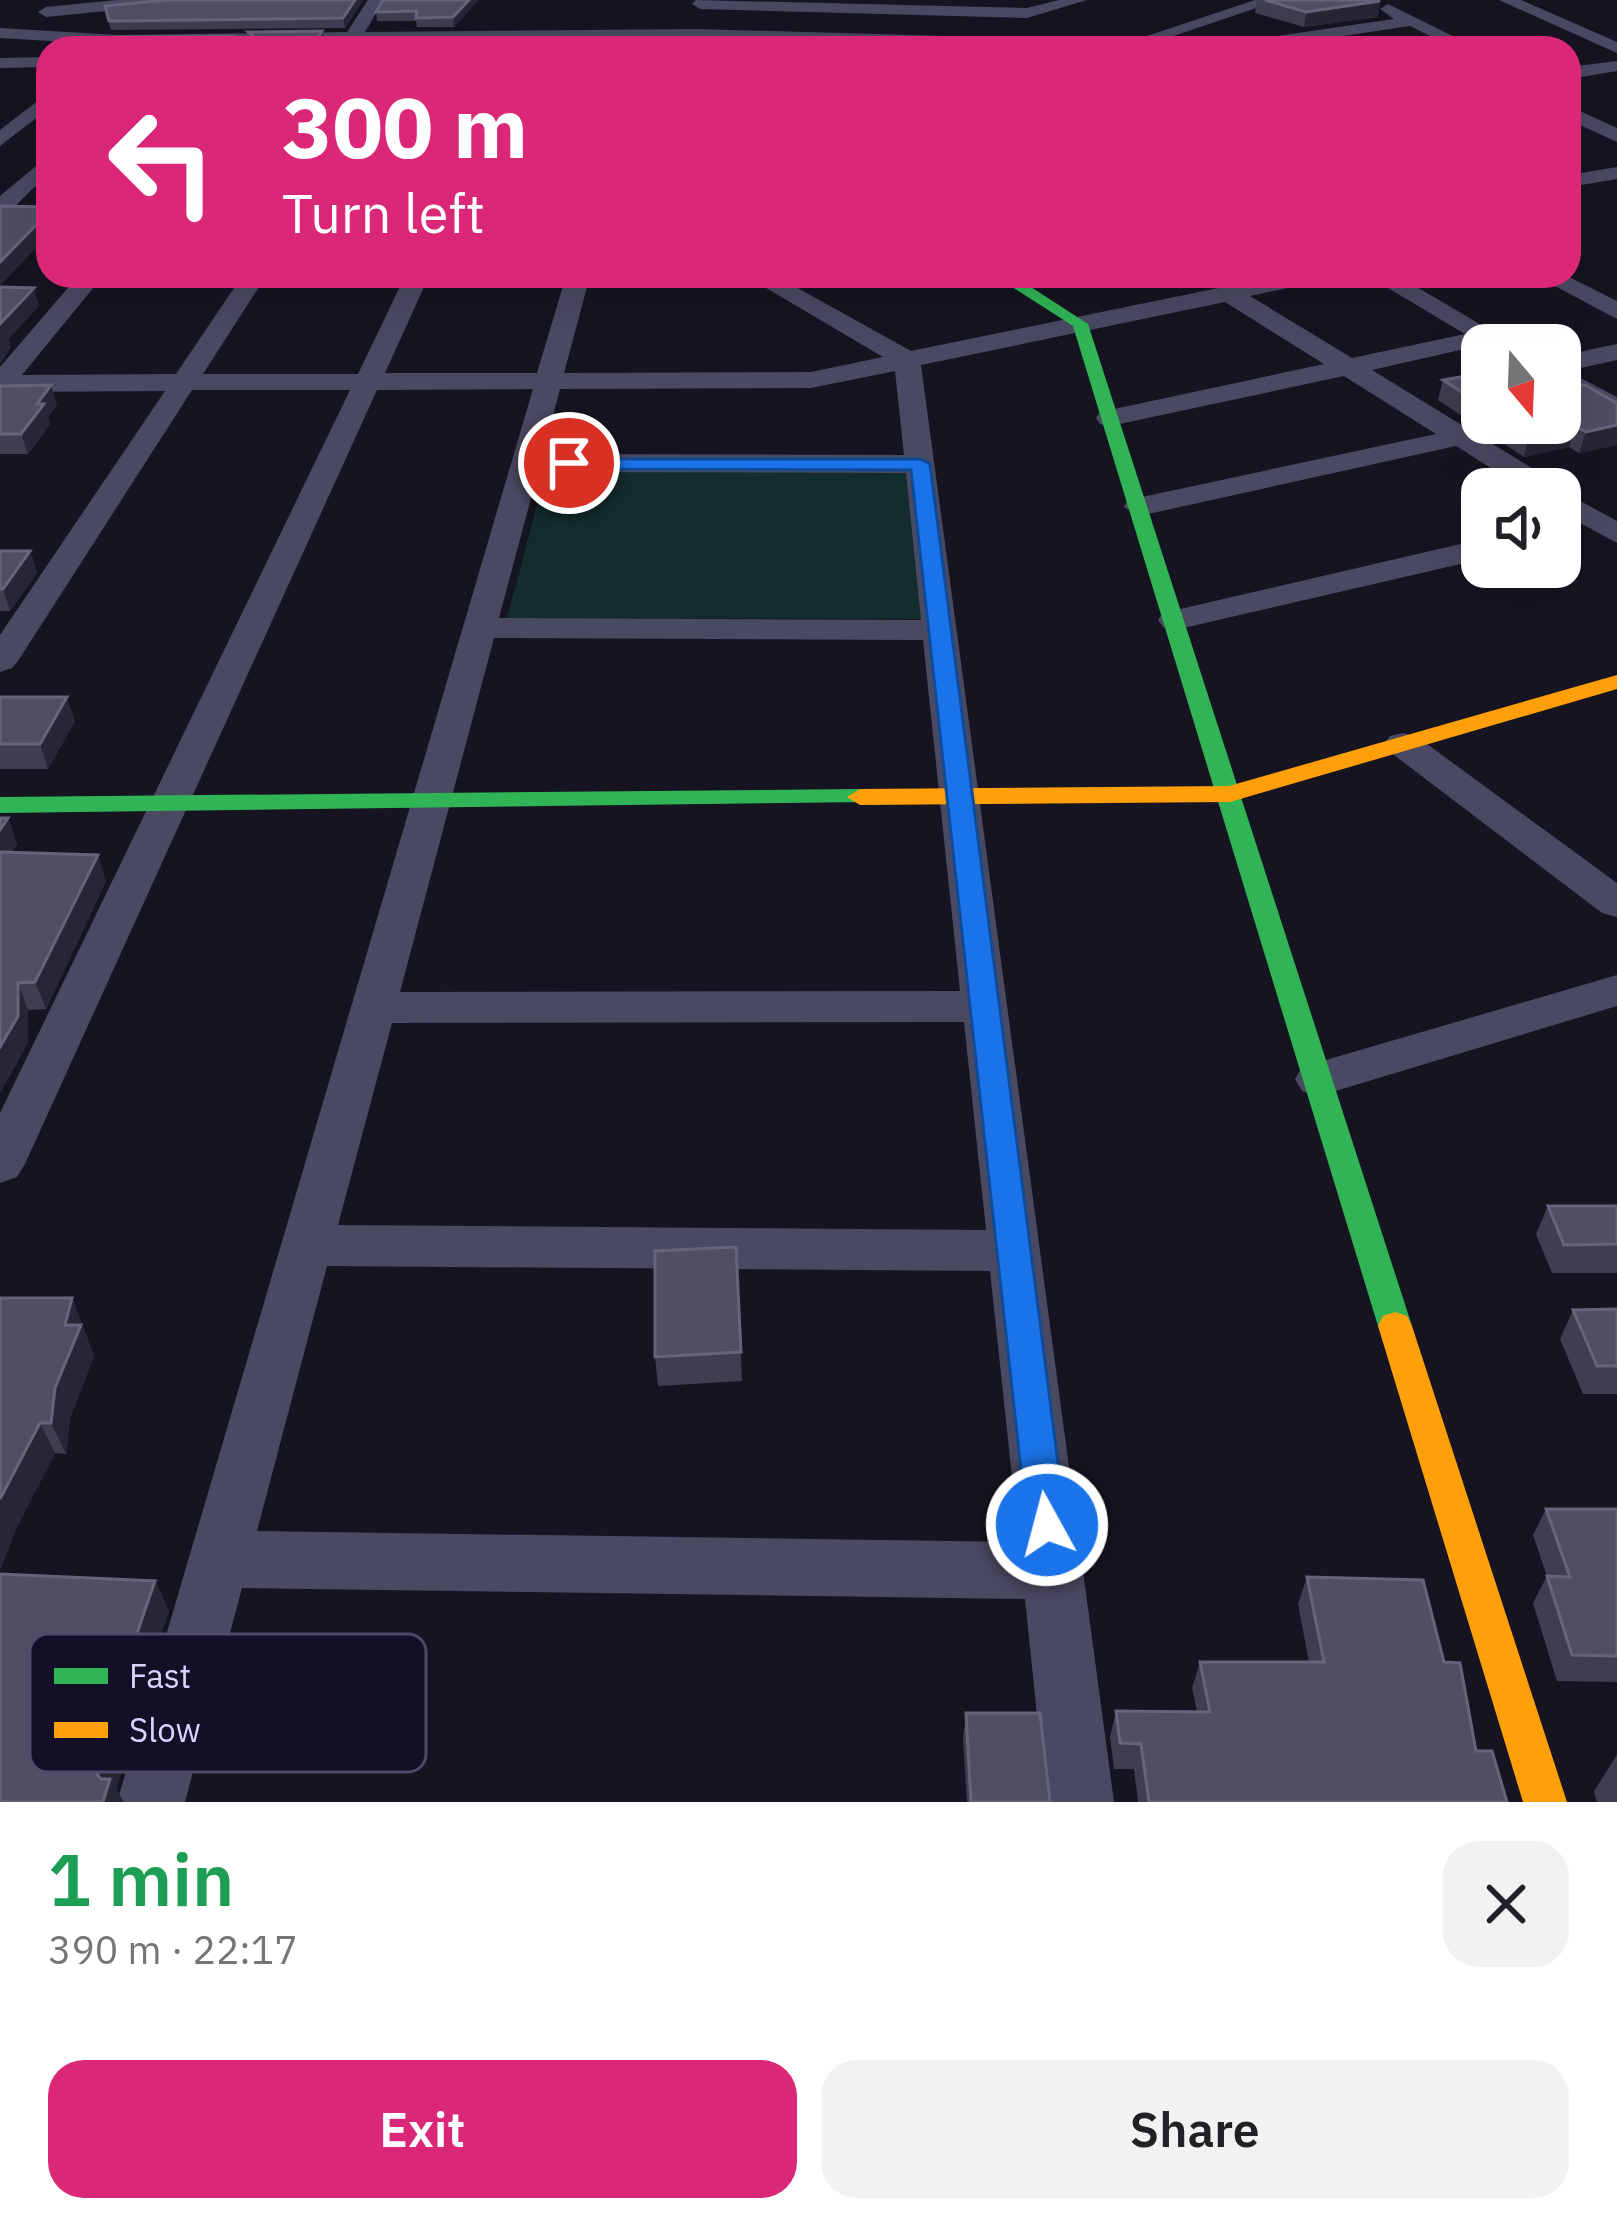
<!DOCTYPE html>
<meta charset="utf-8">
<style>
:root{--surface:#fff;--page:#f2f2f2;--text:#202124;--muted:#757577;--accent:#db2777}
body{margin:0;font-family:"IBM Plex Sans",sans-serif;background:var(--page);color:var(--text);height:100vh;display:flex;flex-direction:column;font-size:45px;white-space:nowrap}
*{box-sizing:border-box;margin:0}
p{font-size:39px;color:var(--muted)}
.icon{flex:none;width:66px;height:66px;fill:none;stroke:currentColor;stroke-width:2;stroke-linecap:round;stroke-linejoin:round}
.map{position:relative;height:1802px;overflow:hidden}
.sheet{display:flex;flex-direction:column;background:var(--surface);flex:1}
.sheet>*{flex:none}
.banner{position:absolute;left:36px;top:36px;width:1545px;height:252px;border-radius:36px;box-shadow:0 12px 48px #0002;background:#db2777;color:#fff;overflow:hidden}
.needle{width:78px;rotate:161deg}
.buttons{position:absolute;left:1461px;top:324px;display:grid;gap:24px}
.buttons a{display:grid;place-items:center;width:120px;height:120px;border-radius:24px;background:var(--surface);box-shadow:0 12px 48px #0002;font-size:60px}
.pin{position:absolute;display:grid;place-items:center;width:102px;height:102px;color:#fff;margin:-51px;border:6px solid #fff;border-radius:50%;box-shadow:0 3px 12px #0007}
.me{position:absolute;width:132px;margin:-66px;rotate:353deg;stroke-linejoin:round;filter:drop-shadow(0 0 9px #0008)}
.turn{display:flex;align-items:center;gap:42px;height:252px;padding:0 48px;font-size:54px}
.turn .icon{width:156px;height:156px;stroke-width:2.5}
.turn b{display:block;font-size:84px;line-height:102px}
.round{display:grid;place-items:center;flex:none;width:126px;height:126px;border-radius:36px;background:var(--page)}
.headline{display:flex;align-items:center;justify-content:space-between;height:204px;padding:0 48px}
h1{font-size:72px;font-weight:600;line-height:90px;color:#1e9e55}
.action{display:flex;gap:24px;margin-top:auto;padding:24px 48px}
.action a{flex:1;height:138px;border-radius:36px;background:var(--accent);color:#fff;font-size:48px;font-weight:600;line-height:138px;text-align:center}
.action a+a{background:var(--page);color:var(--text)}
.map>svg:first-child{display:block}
.green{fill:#132c2d}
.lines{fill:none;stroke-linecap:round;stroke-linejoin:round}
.street{fill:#4a4962;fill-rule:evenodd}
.fast{fill:#30b455;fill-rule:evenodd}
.slow{fill:#ff9f0a;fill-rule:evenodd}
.wall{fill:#403d50}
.shaded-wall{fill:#282635}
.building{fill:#504e63;stroke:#66637b;stroke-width:3}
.route{fill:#1a73e8;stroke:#114b97;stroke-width:3}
.key{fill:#130f26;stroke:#4e4a67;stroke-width:3}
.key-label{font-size:33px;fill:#d9d4ff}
</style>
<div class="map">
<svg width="1617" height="1802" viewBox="0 0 1617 1802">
<rect width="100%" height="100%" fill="#161421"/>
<!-- green -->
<path class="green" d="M546,471H909L921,619L507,618Z"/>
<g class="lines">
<!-- street -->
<path class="street" d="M117,0H175L167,5L46,17L38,12L46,7Z
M368,0H384L365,32L696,29L1089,40L1098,45L1008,48L696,39L358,43L355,48H337L340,43L118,45L0,38V28L118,35L347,32Z
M696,0L1027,8L1059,0H1087L1027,18L700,9L692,4Z
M1255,0H1280L1138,48H1111Z
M1499,0H1521L1617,42V53Z
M1388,4L1477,48H1454L1410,26L1264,48H1219L1228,43L1394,19L1380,9Z
M48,57V67L0,68V58Z
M1617,61V71L1569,79V67Z
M48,93V109L0,146V130Z
M1569,106L1617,128V142L1569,120Z
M48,156V174L8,213L0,215V196Z
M1617,167V179L1569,187V175Z
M78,276H103L22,375L176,374L242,276H266L203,374H358L405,276H429L385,373H537L566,276H590L564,373L811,372L883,357L746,276H776L911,351L1277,276H1324L1321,281L1250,296L1352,358L1465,334L1368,276H1398L1512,343L1482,345L1372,370L1556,483L1560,489H1524L1456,446L1139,516L1124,507L1128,500L1436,434L1344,376L1110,426L1100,424L1096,418L1100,412L1324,364L1225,302L921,365L1114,1802H1046L1025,1599L242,1588L185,1802H117L533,389L377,390L25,1164L17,1177L0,1183V1113L350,390H192L18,661L12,668L0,672V635L165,391L0,392V367ZM895,371L904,455L543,454L560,389L811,388ZM538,472L906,473L921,620L499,618ZM494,638L923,640L960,991L400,992ZM964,1022L986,1230L338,1225L392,1023ZM327,1266L990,1271L1019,1542L257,1531Z
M1536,276H1567L1617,301V319Z
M1617,344V360L1567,371L1617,397V416L1560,388V356Z
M1560,490L1617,521V543L1560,512Z
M1482,539V559L1175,630L1163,627L1158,620L1163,613Z
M1403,733L1416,736L1617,883V917L1602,913L1390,752L1384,744L1390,736Z
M1617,975V1006L1319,1096L1302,1091L1295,1079L1302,1067Z"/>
<!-- fast -->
<path class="fast" d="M995,276H1014L1088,324L1412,1326L1407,1336L1395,1340L1383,1336L1378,1326L1073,326Z
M860,789L869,792L873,797L869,802L0,813V797Z"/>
<!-- slow -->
<path class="slow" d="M1617,675V689L1230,802L860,805L847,797L860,789L1229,786Z
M1395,1312L1407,1316L1412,1326L1567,1802H1523L1378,1326L1383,1316Z"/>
</g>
<!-- wall -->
<path class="wall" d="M363,0L345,28L111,30L105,6Z
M383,0H478L454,27H417L416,21H377L376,12Z
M1257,0H1377L1378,17L1304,27L1255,13Z
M322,31L325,48H251L248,32Z
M103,276H152L147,282L104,281Z
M1482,373V423H1560L1565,388L1617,403V445L1579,453L1569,447L1524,457L1438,400L1443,380Z
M0,386L57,405L48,417L50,424L28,454H0Z
M0,551H30L37,573L10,611H0Z
M0,697L75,721L48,769H0Z
M0,818H8L17,844L12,852L106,881L46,1009L28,1010V1042L0,1093Z
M1548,1206H1617V1273H1552L1536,1234Z
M736,1247L742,1381L658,1386L655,1357Z
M72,1298L94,1356L70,1418L66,1454L55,1453L16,1529L0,1570Z
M1617,1309V1394H1583L1560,1339L1573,1310Z
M1546,1509H1617V1682L1557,1681L1533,1603L1547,1576L1533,1535Z
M1307,1577L1444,1662L1476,1751L1507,1802H1138L1134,1769H1114L1110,1737L1116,1711L1197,1712L1192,1688L1200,1662H1309L1298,1604Z
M155,1581L169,1611L144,1683H133L113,1744L124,1764L116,1789L0,1802Z
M966,1713L1050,1802H967L963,1739Z
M1617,1755V1802H1597L1594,1791Z"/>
<!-- shaded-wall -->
<path class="shaded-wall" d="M355,0H363L345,28L343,18Z
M469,0H478L454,27L453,17Z
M1380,1L1378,17L1304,27L1306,12Z
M322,31L325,48H312Z
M233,36L235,48H221Z
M48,213V235L0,286V262Z
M34,288L39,306L9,339L11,347L0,365V324Z
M51,385L57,405L48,417L50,424L28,454L21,434L37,404Z
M1617,425V445L1579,453L1586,432Z
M1575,426L1569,447L1524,457L1529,436Z
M30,551L37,573L10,611L3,589Z
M67,697L75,721L48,769L40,744Z
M8,818L17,844L0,871V830Z
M98,855L106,881L46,1009L35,982Z
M18,983L28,1010V1042L0,1093V1047Z
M72,1298L94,1356L70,1418L66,1454L51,1423L65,1325Z
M40,1423L55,1453L16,1529L0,1570V1499Z
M155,1581L169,1611L144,1683L130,1654Z
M118,1654L133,1683L113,1744L124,1764L116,1789L124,1802H103L91,1736Z"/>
<!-- building -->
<path class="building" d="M166,0H355L343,18L116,21H109L105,6Z
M383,0H469L453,17L416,18L417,11L376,12Z
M1265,0H1377L1380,1L1306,12Z
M322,31L312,48H266L248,32Z
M233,36L221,48H118L114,37Z
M0,206L48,207V213L0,262Z
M0,287L34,288L0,324Z
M1482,373V405L1443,380Z
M51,385L37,404H44L21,434H0V386Z
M1560,385L1565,388L1585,385L1617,403V425L1586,432L1575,426L1529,436L1510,423H1560Z
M0,551H30L3,589H0Z
M0,697H67L40,744H0Z
M0,818H8L0,830Z
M0,852L98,855L35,982L18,983V1016L0,1047Z
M1548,1206H1617V1244L1564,1245Z
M736,1247L741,1352L655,1357V1251Z
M0,1298H72L65,1325H81L55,1388L51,1423H40L0,1499Z
M1617,1309V1366H1597L1573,1310Z
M1546,1509H1617V1656L1572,1655L1547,1576L1570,1577Z
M0,1574L155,1581L130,1654H118L91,1736H108L96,1773L101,1779H110L103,1802H0Z
M1307,1577L1423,1580L1444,1662L1460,1663L1476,1751H1492L1507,1802H1149L1141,1744L1120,1743L1116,1711L1210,1712L1200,1662H1324Z
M966,1713H1040L1050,1802H971Z"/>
<!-- route -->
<path class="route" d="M562,459H920L930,464L1066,1525L1060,1538L1047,1543L1033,1538L1027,1525L911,470L569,469L560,463Z"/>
<!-- legend -->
<rect x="30" y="1634" width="396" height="138" rx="18" class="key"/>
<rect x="54" y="1668" width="54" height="16" fill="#30b455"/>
<rect x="54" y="1722" width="54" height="16" fill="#ff9f0a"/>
<g class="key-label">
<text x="129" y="1688">Fast</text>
<text x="129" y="1742">Slow</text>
</g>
</svg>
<div class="buttons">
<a><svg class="needle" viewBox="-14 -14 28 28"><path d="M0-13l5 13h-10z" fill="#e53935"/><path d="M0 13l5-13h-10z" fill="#757577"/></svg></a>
<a><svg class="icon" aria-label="sound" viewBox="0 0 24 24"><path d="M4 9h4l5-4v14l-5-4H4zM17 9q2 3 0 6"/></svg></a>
</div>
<div class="pin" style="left:569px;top:463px;background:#d93025"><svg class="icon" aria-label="arrive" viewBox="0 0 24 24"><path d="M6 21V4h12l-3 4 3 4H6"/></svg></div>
<svg class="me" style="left:1047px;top:1525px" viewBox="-20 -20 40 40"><circle r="17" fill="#1a73e8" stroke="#fff" stroke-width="3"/><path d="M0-11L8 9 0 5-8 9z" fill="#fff"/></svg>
<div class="banner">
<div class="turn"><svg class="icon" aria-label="left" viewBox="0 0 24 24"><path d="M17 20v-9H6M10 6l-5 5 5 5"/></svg><div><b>300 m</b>Turn left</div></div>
</div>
</div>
<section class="sheet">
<div class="headline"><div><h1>1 min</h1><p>390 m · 22:17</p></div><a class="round"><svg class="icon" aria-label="close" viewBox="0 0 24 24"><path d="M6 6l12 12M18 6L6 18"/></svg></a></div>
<div class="action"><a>Exit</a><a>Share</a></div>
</section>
